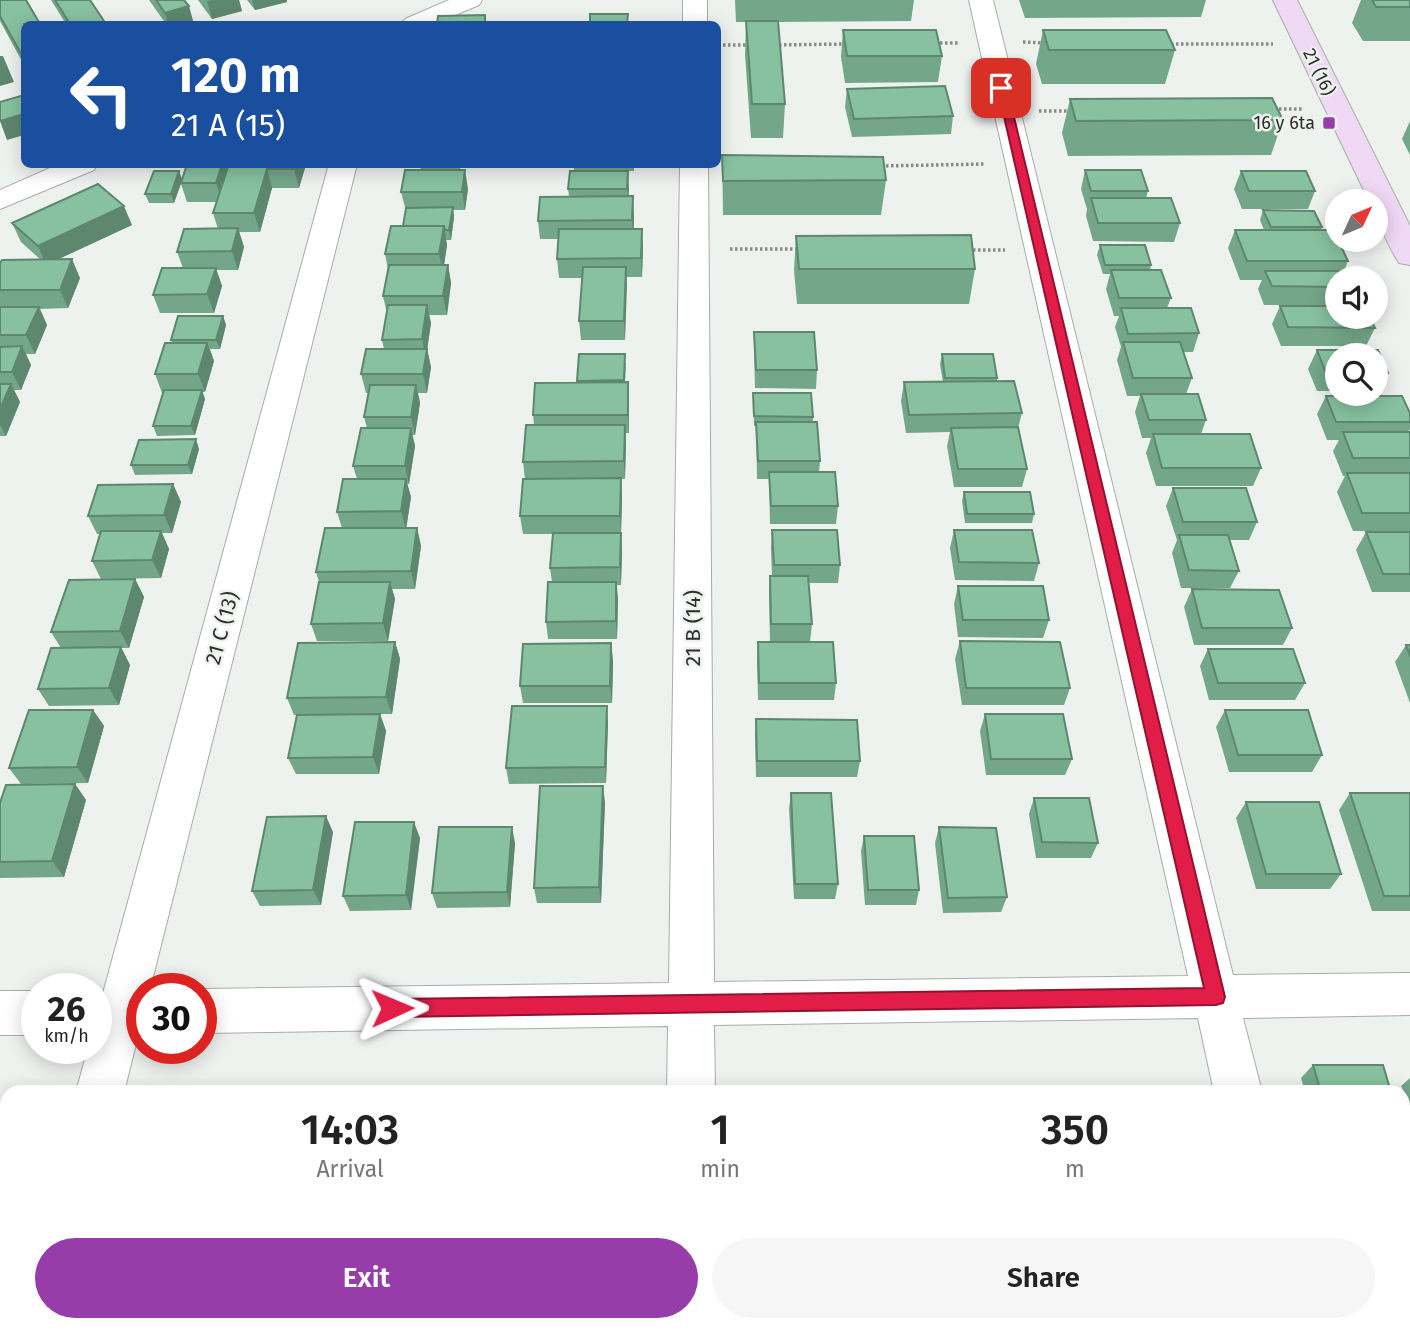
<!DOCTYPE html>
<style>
:root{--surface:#fff;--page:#f6f6f6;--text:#222;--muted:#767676;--accent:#963da9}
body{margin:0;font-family:"Fira Sans",sans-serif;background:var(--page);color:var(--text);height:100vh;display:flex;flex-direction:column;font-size:26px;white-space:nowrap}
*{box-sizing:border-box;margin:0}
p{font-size:23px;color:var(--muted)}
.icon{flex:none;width:38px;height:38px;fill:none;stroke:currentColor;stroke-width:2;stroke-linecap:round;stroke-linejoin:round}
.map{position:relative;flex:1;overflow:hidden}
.sheet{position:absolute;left:0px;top:1085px;width:1410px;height:247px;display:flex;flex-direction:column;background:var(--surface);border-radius:21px 21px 0 0;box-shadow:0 4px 18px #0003}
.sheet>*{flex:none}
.top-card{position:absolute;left:21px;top:21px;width:700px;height:147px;border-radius:10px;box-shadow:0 4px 18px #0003;background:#1a4fa0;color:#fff;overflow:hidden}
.needle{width:46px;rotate:46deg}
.tools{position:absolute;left:1325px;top:189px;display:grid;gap:14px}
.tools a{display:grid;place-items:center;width:63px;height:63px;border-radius:50%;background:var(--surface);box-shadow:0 4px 18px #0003;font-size:35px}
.speed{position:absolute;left:21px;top:973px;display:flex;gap:14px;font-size:35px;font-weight:700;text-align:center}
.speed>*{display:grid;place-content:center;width:91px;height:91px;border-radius:50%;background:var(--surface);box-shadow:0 4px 18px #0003;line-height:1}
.speed small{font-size:18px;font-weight:400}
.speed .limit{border:10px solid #d22;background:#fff;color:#111}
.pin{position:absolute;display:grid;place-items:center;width:60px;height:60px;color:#fff;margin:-30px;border-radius:14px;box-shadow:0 4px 10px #0006}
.me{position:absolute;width:77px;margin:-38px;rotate:89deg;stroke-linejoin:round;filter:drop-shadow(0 0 5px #0008)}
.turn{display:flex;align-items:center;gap:24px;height:147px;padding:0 35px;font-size:32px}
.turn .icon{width:91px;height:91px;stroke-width:2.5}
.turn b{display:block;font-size:49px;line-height:60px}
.eta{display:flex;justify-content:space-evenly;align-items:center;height:119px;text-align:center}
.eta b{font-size:42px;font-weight:600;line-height:49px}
.primary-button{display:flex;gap:14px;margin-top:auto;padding:14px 35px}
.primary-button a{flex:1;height:80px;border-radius:42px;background:var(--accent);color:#fff;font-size:28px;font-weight:600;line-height:80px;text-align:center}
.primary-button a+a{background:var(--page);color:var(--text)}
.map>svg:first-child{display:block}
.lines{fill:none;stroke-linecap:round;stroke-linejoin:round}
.street-casing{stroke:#a8aca9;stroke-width:2}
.secondary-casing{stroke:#a8aca9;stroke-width:2}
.path{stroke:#888b89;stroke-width:3.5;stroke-dasharray:2.5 2.5;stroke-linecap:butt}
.street{fill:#fff;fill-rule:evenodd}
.secondary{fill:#f0d9f5;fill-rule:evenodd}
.wall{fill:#74a689}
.shaded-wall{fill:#5e876f}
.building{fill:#87c19f;stroke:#5e876f;stroke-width:2}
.route{fill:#e11d48;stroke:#92132f;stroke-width:2}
.poi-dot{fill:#963da9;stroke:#eef2ef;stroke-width:2.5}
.labels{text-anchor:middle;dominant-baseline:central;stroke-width:5;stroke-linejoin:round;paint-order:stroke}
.far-street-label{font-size:18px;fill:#2c2e2c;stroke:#eef2ef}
.far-poi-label{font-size:18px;fill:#2c2e2c;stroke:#eef2ef;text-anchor:end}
.street-label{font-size:21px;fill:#2c2e2c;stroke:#eef2ef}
</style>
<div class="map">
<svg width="1410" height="1331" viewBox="0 0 1410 1331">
<rect width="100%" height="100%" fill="#eef2ef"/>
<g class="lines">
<!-- street casing -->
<g class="street-casing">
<path id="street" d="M449,0H482L479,5L434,24H401L405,19Z
M683,0H707V24H683Z
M969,0H993L1233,975L1410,973V1015L1243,1018L1262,1092H1214L1198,1018L714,1025L715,1092H667L668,1026L201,1033V989L669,983L680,164H708L714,982L1188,976Z
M59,164H98L94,170L0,209V190Z
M329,164H357L150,989H142V1020L124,1092H76L88,1048H96V1019Z
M0,991H37V1035H0Z
M14,1325H66L64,1331H12Z
M664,1325H716V1331H664Z
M1267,1325H1319L1321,1331H1269Z"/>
</g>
<!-- secondary casing -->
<g class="secondary-casing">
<path id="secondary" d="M1273,0H1297L1410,226V265L1399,263C1388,245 1376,222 1376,201H1369Z"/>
</g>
<!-- path -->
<path class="path" d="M1023,42L1046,43
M935,43H958
M1166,44H1273
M718,45H748
M774,45L846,44
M1274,109H1303
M1039,111H1072
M881,166L984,164
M730,249H798
M968,250H1005"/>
<!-- street -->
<use href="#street" class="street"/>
<!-- secondary -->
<use href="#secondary" class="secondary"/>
</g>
<!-- wall -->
<path class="wall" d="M0,0L24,24V65L0,21Z
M51,0H90L106,24H66Z
M149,0H184L194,24H166Z
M198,0H239L242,11L212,19Z
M247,0H287V2L255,10Z
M735,0H914L911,21L778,22L785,104L783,138H751L745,55L746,22H736Z
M1019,0H1206L1201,17L1025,18Z
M1361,0H1410V41H1363L1352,23Z
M843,30L942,56L938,82L845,83L841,57Z
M1043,30L1175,50L1165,84H1042L1036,64Z
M847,89L953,116L951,134L852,137L845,107Z
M1070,99L1283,120L1271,155L1068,156L1062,133Z
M1410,121V155L1402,139Z
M722,155L886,180L881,215H723Z
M187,164H304L305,168L299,188H272L260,232H239L244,247L238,270H216L222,286L214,313H160L153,295L183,268L177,252L218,229L213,213L217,202H187L181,184L174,203H149L145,194L179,171L182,179Z
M461,164L460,170L468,189L465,210H453L454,217L451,240H446L447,245L444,265H448L451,283L447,315H429L431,323L427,349L431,367L427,393H418L420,403L415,435H412L415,446L409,484H407L411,497L406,528H417L421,546L415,589H392L395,599L388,641H317L311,624L319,582L316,572L342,528L337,512L357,479L353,466L367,428L364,417L369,393H366L361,374L384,349L382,340L387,314L383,296L388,269L385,254L403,226L406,211L401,192L421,170L420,166Z
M574,164H634V171H628V196L634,215V229L643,247L642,277H626L625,340H581L579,321L582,278H559L557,259L558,239H540L538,221L569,196L568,189L574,171Z
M1085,170L1148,191L1146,198L1180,223L1174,242L1093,241L1086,216L1087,209L1081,189Z
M1241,171L1315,191L1308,209H1242L1234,189Z
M1263,210L1322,227L1321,230L1348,261L1344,271L1337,278V305H1264L1258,289L1262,280H1240L1228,248L1235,230H1264L1260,220Z
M12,223L132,225L58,259L80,278L68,308L40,309L47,325L35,354H26L31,365L21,390H14L20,402L6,436H0V263L41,260L21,242Z
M796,236L975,269L969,304H797L794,270Z
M1100,245L1151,265L1150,270L1171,298L1167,308L1199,333L1193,352H1184L1192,378L1186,394L1206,420L1201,434L1261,468L1253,486H1156L1146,453L1151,438H1142L1135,412L1140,396H1127L1117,360L1121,347L1115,327L1119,316H1114L1106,289L1110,274H1103L1097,255Z
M1280,306L1375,328L1366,346H1281L1272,324Z
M223,316L226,325L220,349H210L214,361L205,392H202L205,399L195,435L157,436L153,426L164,393H162L155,374L172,343L171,340Z
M754,332L817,370L816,389L755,388L754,350Z
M1317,350L1337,355V391H1317L1308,369Z
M579,354L626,363L625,382H628L629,401V433H626L625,479H621L622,496L621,534L622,551L621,585H617L618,600L617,639H548L546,622L552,582L550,568L553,534H523L520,516L525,479L523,462L534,425L533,415L577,383Z
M942,354L997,378V381L1022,413L1018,428L1027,469L1022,487H954L947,446L950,432L906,433L901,401L904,382H943L940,364Z
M1376,373H1388L1378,391H1376Z
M753,393L813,417V422L820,461L819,472L838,506L836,524H770L769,479H757L756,426H754Z
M1326,396L1410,413V429L1408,432H1410V531H1353L1337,492L1345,476H1343L1333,451L1339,440H1327L1317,414Z
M199,449L192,474L135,475L131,465Z
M173,484L181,502L172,533H162L169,549L161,578L101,579L92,561L100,534H97L88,516Z
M1173,488L1257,522L1249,540H1229L1239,571L1230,588H1181L1172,553L1177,540L1166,506Z
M964,492L1034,514L1032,523H965L962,501Z
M772,530L840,565L838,583H809L812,624L810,642H770L769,594L770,576H772L771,548Z
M954,530L1039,563L1034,581L955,580L950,548Z
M1366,532H1410V592H1372L1356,550Z
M135,579L144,597L129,648H121L130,665L119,705L49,706L38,689L61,648L51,632Z
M958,586L1049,620L1043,638L958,637L954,604Z
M1192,589L1292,628L1283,645H1194L1184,607Z
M960,641L1070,688L1064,705H962L955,659Z
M395,642L400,659L392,714H380L386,731L379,774H296L288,758L359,714L294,715L287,698Z
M758,642L836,683L834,700H758L757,659Z
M611,643L613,661L612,703H523L520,686Z
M1406,645H1410V703L1395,662Z
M1208,649L1305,683L1295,700H1209L1200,666Z
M93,710L104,726L88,783L21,784L9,768Z
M1225,710L1322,755L1312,772H1229L1216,727Z
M985,714L1072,759L1065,775H986L980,731Z
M756,719L860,761L857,777H756L755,736Z
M608,722L606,783L509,784L506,768Z
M75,784L86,800L64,877L0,878V803Z
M791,793L838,884L835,899H794L789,809Z
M1350,793H1410V911H1372L1339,810Z
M1034,798L1098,843L1091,858H1036L1029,814Z
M605,802L601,903H537L534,888Z
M1246,802L1341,874L1330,889H1256L1236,818Z
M939,827L1007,897L1001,912L943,913L935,843Z
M333,832L321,905L260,906L252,891Z
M864,836L919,890L916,905H865L861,851Z
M420,838L411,910L350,911L343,896Z
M515,843L510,907L437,908L432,893Z
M1313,1065L1391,1092H1305L1301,1078Z
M1410,1078V1116L1404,1092L1401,1086Z
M1404,1132L1410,1153V1231H1404Z
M1407,1301H1410V1331H1397L1396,1325H1404V1303Z"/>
<!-- shaded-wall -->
<path class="shaded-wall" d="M212,0H239L242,11L212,19L207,1Z
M252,0H287V2L255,10Z
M189,6L194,24H168L165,13Z
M0,56H3L14,82L0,86Z
M24,114V135L7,140L0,121Z
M222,164H233L222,202L216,183Z
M296,164H304L305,168L299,188L294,169Z
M267,169L272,188L260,232L254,213Z
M465,170L468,189L465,210L462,192Z
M179,171L182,180L174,203L171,194Z
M628,171L629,189L628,207L627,189Z
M633,196L634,215L633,239L632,220Z
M124,206L132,225L46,265L38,246Z
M453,207L454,217L451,240L449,230Z
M444,226L447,245L443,272L439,254Z
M238,228L244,247L238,270L232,251Z
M642,229L643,247L642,277L641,258Z
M72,259L80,278L68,308L60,290Z
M448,265L451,283L447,315L443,296Z
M626,267L627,285L625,340L624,321Z
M216,268L222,286L214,313L207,294Z
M427,305L431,323L426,358L422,339Z
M39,307L47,325L35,354L26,335Z
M223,316L226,325L220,349L216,340Z
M207,343L214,361L205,392L198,374Z
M22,346L31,365L21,390L12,372Z
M427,349L431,367L427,393L423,374Z
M628,382L629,401V433L628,415Z
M11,384L20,402L6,436L0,425V409Z
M416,385L420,403L415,435L411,417Z
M202,390L205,399L195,435L191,426Z
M625,425L626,443L625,479L624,461Z
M411,428L415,446L409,484L405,466Z
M196,439L199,449L192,474L188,465Z
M621,478L622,496L621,534L620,516Z
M406,479L411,497L406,530L401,511Z
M173,484L181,502L172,533L164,515Z
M417,528L421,546L415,589L411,571Z
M161,531L169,549L161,578L152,560Z
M621,533L622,551L621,585L620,567Z
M135,579L144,597L129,648L120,631Z
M390,582L395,599L388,641L383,623Z
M616,582L618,600L617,639L616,621Z
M395,642L400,659L392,714L386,697Z
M611,643L613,661L612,703L610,686Z
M121,647L130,665L119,705L109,688Z
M607,706L608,722L606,783L605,767Z
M93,710L104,726L88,783L77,767Z
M380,714L386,731L379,774L373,757Z
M75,784L86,800L64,877L52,861Z
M603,786L605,802L601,903L599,887Z
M326,816L333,832L321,905L313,890Z
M414,822L420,838L411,910L406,895Z
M512,827L515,843L510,907L507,892Z
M585,1325H588V1331H585Z"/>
<!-- building -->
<path class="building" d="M0,0H26L40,24H24V59L0,16Z
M55,0H90L106,24H70Z
M156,0H184L189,6L165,13Z
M1372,0H1410V7H1376Z
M590,14H628L627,24H590Z
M485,15V24H437L438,16Z
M746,21H778L785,104H752Z
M843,30H936L942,56H847Z
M1043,30H1166L1175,50H1049Z
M945,86L953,116L854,119L847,89Z
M24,95V114L0,121V102Z
M1272,98L1283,120L1076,121L1070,99Z
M722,155L883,157L886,180L723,181Z
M187,164H222L216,183H181Z
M229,164H296L294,169H267L254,213H213Z
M420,164H458L457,166H420Z
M405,170H465L462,192H401Z
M1085,170H1141L1148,191H1091Z
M154,171H179L171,194H145Z
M570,171H628L627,189H568Z
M1241,171H1306L1315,191H1249Z
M98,184L124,206L38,246L12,223Z
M633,196L632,220L538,221L540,197Z
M1091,198H1171L1180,223H1098Z
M453,207L449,230H445L444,226H403L406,208Z
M1263,210L1314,211L1322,227H1271Z
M391,226H444L439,254H385Z
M238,228L232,251L177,252L184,229Z
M559,229H642L641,258L557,259Z
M1235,230H1334L1337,240H1338L1348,261H1247Z
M971,235L975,269H799L796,236Z
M1100,245H1145L1151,265H1105Z
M72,259L60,290H0V263L2,260Z
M389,265H448L443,296H383Z
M583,267H626L624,321H579Z
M162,268H216L207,294L153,295Z
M1111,270H1161L1171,298H1119Z
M1265,271H1349L1352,278H1337V287L1272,286Z
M388,305H427L422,339L382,340Z
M1280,306H1337V317H1370L1375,328L1288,327Z
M0,307H39L26,335H0Z
M1121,308H1191L1199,333L1128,334Z
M178,316H223L216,340H171Z
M754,332H814L817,370H756Z
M1123,342H1180L1192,378H1133Z
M165,343H207L198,374H155Z
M22,346L12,372H0V347Z
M366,349H427L423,374H361Z
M1317,350H1378L1388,373H1376V355H1337V373H1326Z
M579,354H625L624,380L577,381Z
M942,354H993L997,378H945Z
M1014,381L1022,413L909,415L904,382Z
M628,382V415H533L535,383Z
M0,384H11L0,409Z
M370,385H416L411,417H364Z
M164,390H202L191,426H153Z
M753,393H811L813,417L754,416Z
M1141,394H1198L1206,420H1149Z
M1326,396H1402L1410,413V422H1336Z
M756,422H817L820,461H758Z
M526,425H625L624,461L523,462Z
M1018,427L1027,469H958L951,428Z
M361,428H411L405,466H353Z
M1343,432H1410V458H1353Z
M1153,434H1250L1261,468H1162Z
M196,439L188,465H131L139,440Z
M769,472H835L838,506H771Z
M1347,473H1410V513H1362Z
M621,478L620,516H520L523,479Z
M343,479H406L401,511L337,512Z
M173,484L164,515L88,516L98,485Z
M1173,488H1246L1257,522H1183Z
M964,492H1030L1034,514H967Z
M325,528H417L411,571L316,572Z
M772,530H837L840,565H774Z
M954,530H1032L1039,563L959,562Z
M101,531H161L152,560L92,561Z
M1366,532H1410V574H1383Z
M553,533H621L620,567L550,568Z
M1179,535H1228L1239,571L1189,570Z
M770,576H808L812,624H771Z
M135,579L120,631L51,632L69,580Z
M319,582H390L383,623L311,624Z
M548,582H616V621L546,622Z
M958,586H1043L1049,620H963Z
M1192,589L1279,590L1292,628H1202Z
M960,641L1060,642L1070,688H966Z
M395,642L386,697L287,698L298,643Z
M758,642H833L836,683H759Z
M611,643L610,686H520L523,644Z
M1406,645H1410V656Z
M121,647L109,688L38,689L51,648Z
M1208,649H1293L1305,683H1218Z
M512,706H607L605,767L506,768Z
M29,710H93L77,767L9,768Z
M1225,710H1308L1322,755H1238Z
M380,714L373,757L288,758L297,715Z
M985,714H1063L1072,759H991Z
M756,719L857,720L860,761H757Z
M75,784L52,861L0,862V803L6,785Z
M540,786H603L599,887L534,888Z
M791,793H831L838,884H795Z
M1350,793H1410V896H1384Z
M1034,798H1089L1098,843L1042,842Z
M1246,802H1319L1341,874H1266Z
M326,816L313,890L252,891L267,817Z
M355,822H414L406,895L343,896Z
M439,827H512L507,892L432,893Z
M939,827L996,828L1007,897L948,898Z
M864,836H914L919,890H868Z
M1313,1065H1383L1391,1092H1321Z
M360,1090H422V1092H360Z
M536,1090H597V1092H535Z
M1021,1090H1059V1092H1021Z
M1154,1091V1092H1102Z
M1404,1132L1410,1153V1220H1404Z
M435,1325H585V1331H434Z"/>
<!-- route -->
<path class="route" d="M997,86L1007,88L1225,997L1223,1003L1216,1005L392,1017L385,1014L382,1008L385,1002L392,999L1204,988Z"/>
<!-- markers -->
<rect class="poi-dot" x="1322" y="116" width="14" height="14" rx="3.5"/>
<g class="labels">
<!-- far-street labels -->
<g class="far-street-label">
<text transform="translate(1319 72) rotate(64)">21 (16)</text>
</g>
<!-- far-poi labels -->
<g class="far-poi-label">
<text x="1315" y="123">16 y 6ta</text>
</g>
<!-- street labels -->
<g class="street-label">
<text transform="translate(222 628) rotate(-75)">21 C (13)</text>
<text transform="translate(693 628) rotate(-90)">21 B (14)</text>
</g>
</g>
</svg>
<div class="tools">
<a><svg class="needle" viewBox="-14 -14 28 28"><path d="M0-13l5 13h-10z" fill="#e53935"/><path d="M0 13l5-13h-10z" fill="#767676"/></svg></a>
<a><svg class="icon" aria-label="sound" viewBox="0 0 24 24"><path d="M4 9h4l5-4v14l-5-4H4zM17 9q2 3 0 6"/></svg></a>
<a><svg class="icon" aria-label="search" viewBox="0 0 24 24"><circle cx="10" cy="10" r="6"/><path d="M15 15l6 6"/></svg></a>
</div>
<div class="speed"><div>26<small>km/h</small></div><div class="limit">30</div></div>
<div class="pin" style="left:1001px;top:88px;background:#d93025"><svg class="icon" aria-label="arrive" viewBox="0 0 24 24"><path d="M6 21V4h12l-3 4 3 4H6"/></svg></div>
<svg class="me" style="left:392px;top:1008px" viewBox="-20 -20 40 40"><path d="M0-17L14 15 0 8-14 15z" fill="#e11d48" stroke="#fff" stroke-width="4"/></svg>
<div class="top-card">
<div class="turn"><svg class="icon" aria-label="left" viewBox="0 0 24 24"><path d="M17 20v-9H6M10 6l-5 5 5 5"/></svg><div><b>120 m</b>21 A (15)</div></div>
</div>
<section class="sheet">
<div class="eta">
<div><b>14:03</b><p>Arrival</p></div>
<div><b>1</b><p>min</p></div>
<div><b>350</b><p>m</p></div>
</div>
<div class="primary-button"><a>Exit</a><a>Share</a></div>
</section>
</div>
